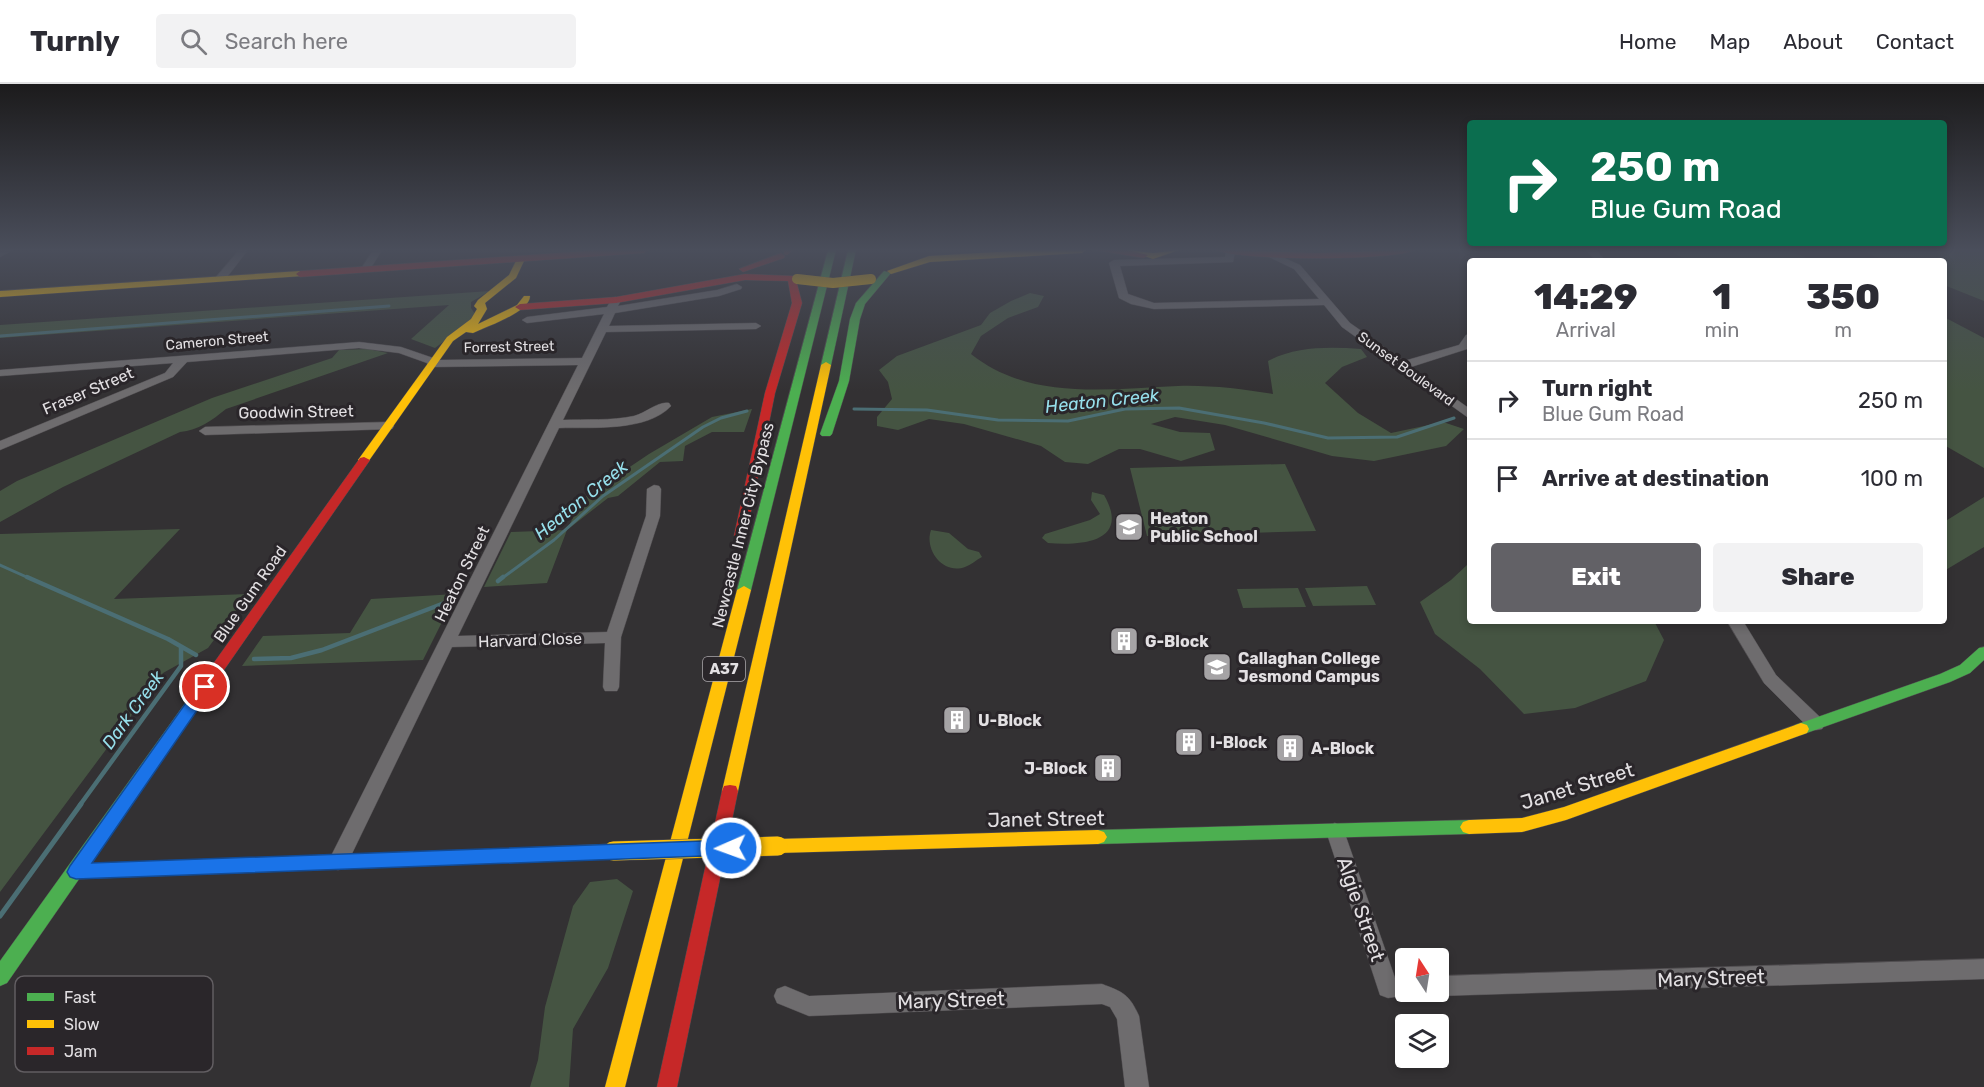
<!DOCTYPE html>
<style>
:root{--surface:#fff;--page:#f2f2f3;--text:#2b2b33;--muted:#7c7c81;--line:#e1e1e2;--accent:#626166}
body{margin:0;font-family:Rubik,sans-serif;background:var(--page);color:var(--text);height:100vh;display:flex;flex-direction:column;font-size:22px;white-space:nowrap}
*{box-sizing:border-box;margin:0}
p{font-size:20px;color:var(--muted)}
.icon{flex:none;width:33px;height:33px;fill:none;stroke:currentColor;stroke-width:2;stroke-linecap:round;stroke-linejoin:round}
.map{position:relative;flex:1;overflow:hidden}
.sheet{position:absolute;left:1467px;top:174px;width:480px;height:366px;display:flex;flex-direction:column;background:var(--surface);border-radius:6px;box-shadow:0 3px 9px #0003}
.sheet>*{flex:none}
.top-card{position:absolute;left:1467px;top:36px;width:480px;height:126px;border-radius:6px;box-shadow:0 3px 9px #0003;background:#0b6e4f;color:#fff;overflow:hidden}
.needle{width:39px;rotate:348deg}
.tools{position:absolute;left:1395px;top:864px;display:grid;gap:12px}
.tools a{display:grid;place-items:center;width:54px;height:54px;border-radius:6px;background:var(--surface);box-shadow:0 3px 9px #0003;font-size:30px}
.pin{position:absolute;display:grid;place-items:center;width:51px;height:51px;color:#fff;margin:-26px;border:3px solid #fff;border-radius:50%;box-shadow:0 2px 6px #0007}
.me{position:absolute;width:66px;margin:-33px;rotate:268deg;stroke-linejoin:round;filter:drop-shadow(0 0 4px #0008)}
.turn{display:flex;align-items:center;gap:21px;height:126px;padding:0 24px;font-size:27px}
.turn .icon{width:78px;height:78px;stroke-width:2.5}
.turn b{display:block;font-size:42px;line-height:51px}
.eta{display:flex;justify-content:space-evenly;align-items:center;height:102px;text-align:center}
.eta b{font-size:36px;font-weight:800;line-height:42px}
.primary-button{display:flex;gap:12px;margin-top:auto;padding:12px 24px}
.primary-button a{flex:1;height:69px;border-radius:6px;background:var(--accent);color:#fff;font-size:24px;font-weight:800;line-height:69px;text-align:center}
.primary-button a+a{background:var(--page);color:var(--text)}
ul{padding:0;list-style:none}
li{display:flex;align-items:center;gap:18px;height:78px;padding:0 24px;border-top:2px solid var(--line)}
li div{flex:1}
li b{display:block;font-size:22px}
li em{font-style:normal}
header{display:flex;align-items:center;gap:36px;box-sizing:border-box;height:84px;padding:0 30px;background:var(--surface);border-bottom:2px solid var(--line)}
header strong{font-size:28px}
nav{display:flex;gap:33px;margin-inline-start:auto;font-size:21px}
.search{width:420px;height:54px;background:var(--page);display:flex;align-items:center;gap:15px;box-sizing:border-box;padding:0 21px;border-radius:6px;color:var(--muted);font-size:22px}
.map>svg:first-child{display:block}
.green{fill:#455442}
.lines{fill:none;stroke-linecap:round;stroke-linejoin:round}
.stream-far2{stroke:#4b6e74;stroke-width:3}
.stream-far1{stroke:#4b6e74;stroke-width:4.5}
.stream{stroke:#4b6e74;stroke-width:5}
.street-casing{stroke:#504d50;stroke-width:1}
.fast-casing{stroke:#504d50;stroke-width:1}
.slow-casing{stroke:#504d50;stroke-width:1}
.jam-casing{stroke:#504d50;stroke-width:1}
.street{fill:#6e6c6e;fill-rule:evenodd}
.fast{fill:#4caf50;fill-rule:evenodd}
.slow{fill:#ffc107;fill-rule:evenodd}
.jam{fill:#c62828;fill-rule:evenodd}
.slow-bridge-far1-casing{stroke:#504d50;stroke-width:10;stroke-linecap:butt}
.slow-bridge-casing{stroke:#504d50;stroke-width:20;stroke-linecap:butt}
.slow-bridge-far1{stroke:#ffc107;stroke-width:10}
.slow-bridge{stroke:#ffc107;stroke-width:19}
.route{fill:#1a73e8;stroke:#114b97;stroke-width:1.5}
.labels{text-anchor:middle;dominant-baseline:central;stroke-width:6;stroke-linejoin:round;paint-order:stroke}
.far-street-label{font-size:14px;fill:#e3e0e3;stroke:#2a262a}
.shield{fill:#2a262a;stroke:#aca8ac;stroke-width:1.5}
.shield-label{font-size:15px;font-weight:bold;fill:#e3e0e3}
.street-label{font-size:16px;fill:#e3e0e3;stroke:#2a262a}
.poi-label{font-size:16px;font-weight:bold;fill:#e3e0e3;stroke:#2a262a;text-anchor:start}
.water-label{font-size:18px;font-style:italic;fill:#96dfeb;stroke:#2a262a}
.near-street-label{font-size:20px;fill:#e3e0e3;stroke:#2a262a}
.key{fill:#2a262a;stroke:#625e62;stroke-width:1.5}
.key-label{font-size:16px;fill:#e3e0e3}
</style>
<header>
<strong>Turnly</strong>
<div class="search"><svg class="icon" aria-label="search" viewBox="0 0 24 24"><circle cx="10" cy="10" r="6"/><path d="M15 15l6 6"/></svg>Search here</div>
<nav><a>Home</a><a>Map</a><a>About</a><a>Contact</a></nav>
</header>
<div class="map">
<svg width="1984" height="1003" viewBox="0 0 1984 1003">
<rect width="100%" height="100%" fill="#333133"/>
<!-- green -->
<path class="green" d="M1984,166V217L1944,201V177H1885L1861,166Z
M1788,167L1816,177H1690L1667,166Z
M490,207L471,218V224L475,230L471,237L435,264L411,255L449,221L0,254V241Z
M1030,209L1044,212L1038,223L1008,234L981,252L971,270C1030,317 1107,305 1178,302C1210,301 1242,305 1273,310L1268,277C1297,262 1329,263 1361,265L1367,273L1342,283L1325,299L1358,329L1391,349L1443,338L1464,345L1446,362L1374,377L1332,372L1225,341L1175,333L1151,340L1180,348L1210,349L1215,366L1181,377L1140,365H1119L1088,380L1065,378L1041,362L964,340L929,335L898,346L877,342V333L892,315L888,298L879,286L897,272L981,241L990,229L1011,217Z
M1944,233L1984,254V384L1944,361Z
M368,265L388,269L226,325C211,337 199,346 180,348L63,403L0,438V407L17,397L212,314L332,274L339,266Z
M752,325L744,348H712L685,362L683,377L660,378L618,412L608,414L567,446L547,499L484,503L511,448L567,446L582,415L649,370L712,333Z
M1285,380L1316,447L1147,452L1130,384Z
M1092,408L1104,411C1131,458 1082,462 1048,459L1042,454L1045,450L1090,436L1100,430L1091,416Z
M1984,413V463L1944,487V438Z
M180,445L114,515L248,510L208,564L163,589L0,808V450Z
M931,446L949,449L968,465L979,468L982,473C976,476 971,481 965,483C943,491 924,466 931,446Z
M1467,481H1470V537H1654L1664,556L1646,597L1575,624L1524,630L1480,585L1435,550L1420,518L1451,496Z
M1367,502L1376,521L1313,522L1305,504Z
M1298,504L1306,523L1243,524L1237,505Z
M456,510L423,576L242,582L263,552L350,549L371,515Z
M617,795L633,807L608,884L573,945L569,1003H530L538,976L545,923L573,822L590,798Z"/>
<g class="lines">
<!-- stream-far2 -->
<path class="stream-far2" d="M0,252L389,222
M854,325L927,326L998,336L1068,337L1125,325L1179,324L1264,339L1328,354L1397,353L1454,334
M0,481L31,495
M501,495L554,456L603,412L703,343L721,334L747,327"/>
<!-- stream-far1 -->
<path class="stream-far1" d="M27,493L168,555L196,571
M498,497L503,493
M254,575L291,574L322,566L447,518
M80,721L181,582V564"/>
<!-- stream -->
<path class="stream" d="M0,832L81,720"/>
<!-- street casing -->
<g class="street-casing">
<path id="street" d="M0,166H13L0,173Z
M239,166H248L224,197H216V193Z
M373,166H382L369,187H363L361,185Z
M1226,166L1235,168L1233,178L1120,182L1128,210L1154,219L1319,215L1294,185L1265,171L1273,169L1300,181L1350,239L1404,277L1459,261L1466,251L1470,250V261L1467,265L1411,283L1470,325V335L1342,243L1324,221L1154,225L1131,220L1119,214L1109,179L1114,176L1225,173Z
M1586,166H1596L1606,177H1596Z
M737,200L742,203L741,205L719,212L615,229L609,242L756,239L761,242L756,245L606,248L563,336C586,335 611,337 634,332C646,329 658,317 669,319L671,322C647,348 592,343 559,344L458,552L607,548L646,432L647,405L654,401L659,402L661,405L660,432L621,553L619,603L617,607H605L603,603L605,559L452,563L345,784L338,786L331,784L328,778L578,281L432,283L428,282L427,279L399,269L359,264L187,278L173,293L0,366V357L165,289L173,279L0,292V286L359,258L401,263L439,276L582,274L604,230L527,239L522,236L527,233L607,223L612,214L616,213L621,216L618,222L717,206Z
M388,338L392,339L394,342L392,345L205,351L199,347L205,343Z
M1727,537H1743L1776,591L1822,635L1825,640L1822,645L1816,646L1810,645L1764,599Z
M1335,739L1342,742L1344,747L1395,894L1406,893V908H1415L1414,910L1388,914L1380,911L1326,747L1328,742Z
M1984,875V895L1438,912L1430,908H1438V892Z
M1102,900C1123,908 1129,910 1139,932L1149,1003H1125L1117,935L1110,923L1102,920L809,932L777,919L774,912L777,905L785,902L809,912Z"/>
</g>
<!-- fast casing -->
<g class="fast-casing">
<path id="fast" d="M828,166H836L751,506L744,510L737,506Z
M848,166H856L831,281L826,284L821,281Z
M884,187L891,189L865,220L860,235L849,297L832,350L830,352H822L820,350L839,297L850,235L856,219Z
M1984,563V576L1970,589L1950,598L1801,651L1795,649L1793,645L1795,641L1940,590L1960,581L1979,564Z
M196,610L201,611L204,615L201,619L7,899L0,902V877L191,611Z
M1469,736L1475,738L1478,743L1475,748L1469,750L1098,760L1092,758L1089,753L1092,748L1098,746Z
M613,760L619,762L622,767L619,772L613,774L497,779L491,777L488,772L491,767L497,765Z"/>
</g>
<!-- slow casing -->
<g class="slow-casing">
<path id="slow" d="M1029,166H1086L1082,169L930,178L891,190L887,187L929,172Z
M1127,166L1153,169L1179,166L1153,175Z
M518,173L525,175L516,194L485,219L487,225L478,240L517,221L524,212H530C530,228 488,242 473,249L466,248L453,257L368,378H360L358,376L447,253L471,235L477,225L474,222L478,216L509,191Z
M300,187L304,190L303,192L0,213V207Z
M826,278L831,281L738,707L736,712L730,713L724,712L722,707L821,281Z
M744,502L751,506L625,1003H605L737,506Z
M1801,639L1807,641L1809,645L1807,649L1566,736L1522,748L1469,750L1463,748L1460,743L1463,738L1469,736L1522,734L1564,723Z
M1098,746L1104,748L1107,753L1104,758L1098,760L778,769L772,767L769,762L772,757L778,755Z"/>
</g>
<!-- jam casing -->
<g class="jam-casing">
<path id="jam" d="M600,166H648L644,169L300,193L296,190L300,187Z
M784,166H793L787,171L784,170Z
M1095,166H1127L1148,171L1144,174Z
M1217,166L1316,169L1415,166C1395,177 1237,177 1217,166Z
M781,169L785,172L784,174L743,188L739,185Z
M745,190L795,192L802,219L775,309L746,452L740,456L734,452L765,309L792,219L788,197L745,196L616,219L520,226L515,223L520,220L616,213Z
M364,373L370,376L201,619H191L188,615L191,611L360,374Z
M730,701L736,702L738,707L677,1003H657L722,707L724,702Z
M497,765L503,767L506,772L503,777L497,779L76,795L70,793L67,788L70,783L76,781Z"/>
</g>
<!-- street -->
<use href="#street" class="street"/>
<!-- fast -->
<use href="#fast" class="fast"/>
<!-- slow -->
<use href="#slow" class="slow"/>
<!-- jam -->
<use href="#jam" class="jam"/>
<!-- slow-bridge-far1 casing -->
<g class="slow-bridge-far1-casing">
<path id="slow-bridge-far1" d="M797,195L833,199L871,195"/>
</g>
<!-- slow-bridge casing -->
<g class="slow-bridge-casing">
<path id="slow-bridge" d="M613,767L778,762"/>
</g>
<!-- slow-bridge-far1 -->
<use href="#slow-bridge-far1" class="slow-bridge-far1"/>
<!-- slow-bridge -->
<use href="#slow-bridge" class="slow-bridge"/>
</g>
<!-- sky -->
<linearGradient id="sky" x2="0" y2="1"><stop stop-color="#1c1b1c"/><stop offset="0.54" stop-color="#4a4e5b"/><stop offset="1" stop-color="#4a4e5b" stop-opacity="0"/></linearGradient>
<rect width="1984" height="307" fill="url(#sky)"/>
<!-- route -->
<path class="route" d="M205,597L211,599L213,603L211,606L92,779L731,756L737,758L740,764L737,769L731,771L76,795L70,793L67,788L70,782L200,599Z"/>
<!-- icons -->
<defs>
<g id="school-square" transform="scale(1.5)"><rect x="-9" y="-9" width="18" height="18" rx="4" fill="#a5a3a5" stroke="#2a262a"/><path d="M0-5L7-2L0 1L-7-2ZM-4 1L0 2.5L4 1V4Q0 6-4 4Z" fill="#fff"/></g>
<g id="building-square" transform="scale(1.5)"><rect x="-9" y="-9" width="18" height="18" rx="4" fill="#a5a3a5" stroke="#2a262a"/><path d="M-4-6H4V6H1V3H-1V6H-4ZM-2.5-4.3h1.7v1.8h-1.7ZM.8-4.3h1.7v1.8H.8ZM-2.5-1h1.7V.8h-1.7ZM.8-1h1.7V.8H.8Z" fill="#fff"/></g>
</defs>
<g fill-rule="evenodd">
<use href="#school-square" x="1129" y="443"/>
<use href="#building-square" x="1124" y="557"/>
<use href="#school-square" x="1217" y="583"/>
<use href="#building-square" x="957" y="636"/>
<use href="#building-square" x="1189" y="658"/>
<use href="#building-square" x="1290" y="664"/>
<use href="#building-square" x="1108" y="684"/>
</g>
<g class="labels">
<!-- far-street labels -->
<g class="far-street-label">
<text transform="translate(217 257) rotate(-5)">Cameron Street</text>
<text transform="translate(509 263) rotate(-1)">Forrest Street</text>
<text transform="translate(1406 285) rotate(36)">Sunset Boulevard</text>
</g>
<!-- shield labels -->
<rect class="shield" x="703" y="573" width="42" height="24" rx="4.5"/>
<g class="shield-label">
<text x="724" y="585">A37</text>
</g>
<!-- street labels -->
<g class="street-label">
<text transform="translate(88 307) rotate(-23)">Fraser Street</text>
<text transform="translate(296 328) rotate(-1)">Goodwin Street</text>
<text transform="translate(743 441) rotate(-76)">Newcastle Inner City Bypass</text>
<text transform="translate(462 490) rotate(-64)">Heaton Street</text>
<text transform="translate(250 510) rotate(-55)">Blue Gum Road</text>
<text transform="translate(530 556) rotate(-2)">Harvard Close</text>
</g>
<!-- poi labels -->
<g class="poi-label">
<text x="1150" y="434">Heaton<tspan x="1150" dy="18">Public School</tspan></text>
<text x="1145" y="557">G-Block</text>
<text x="1238" y="574">Callaghan College<tspan x="1238" dy="18">Jesmond Campus</tspan></text>
<text x="978" y="636">U-Block</text>
<text x="1210" y="658">I-Block</text>
<text x="1311" y="664">A-Block</text>
<text x="1087" y="684" text-anchor="end">J-Block</text>
</g>
<!-- water labels -->
<g class="water-label">
<text transform="translate(1102 317) rotate(-6)">Heaton Creek</text>
<text transform="translate(581 416) rotate(-39)">Heaton Creek</text>
<text transform="translate(133 626) rotate(-54)">Dark Creek</text>
</g>
<!-- near-street labels -->
<g class="near-street-label">
<text transform="translate(1577 702) rotate(-17)">Janet Street</text>
<text transform="translate(1046 735) rotate(-1)">Janet Street</text>
<text transform="translate(1361 825) rotate(71)">Algie Street</text>
<text transform="translate(1711 894) rotate(-2)">Mary Street</text>
<text transform="translate(951 916) rotate(-2)">Mary Street</text>
</g>
</g>
<!-- legend -->
<rect x="15" y="892" width="198" height="96" rx="9" class="key"/>
<rect x="27" y="909" width="27" height="8" fill="#4caf50"/>
<rect x="27" y="936" width="27" height="8" fill="#ffc107"/>
<rect x="27" y="963" width="27" height="8" fill="#c62828"/>
<g class="key-label">
<text x="64" y="919">Fast</text>
<text x="64" y="946">Slow</text>
<text x="64" y="973">Jam</text>
</g>
</svg>
<div class="tools">
<a><svg class="needle" viewBox="-14 -14 28 28"><path d="M0-13l5 13h-10z" fill="#e53935"/><path d="M0 13l5-13h-10z" fill="#7c7c81"/></svg></a>
<a><svg class="icon" aria-label="layers" viewBox="0 0 24 24"><path d="M12 4l9 5-9 5-9-5zM3 14l9 5 9-5"/></svg></a>
</div>
<div class="pin" style="left:205px;top:603px;background:#d93025"><svg class="icon" aria-label="arrive" viewBox="0 0 24 24"><path d="M6 21V4h12l-3 4 3 4H6"/></svg></div>
<svg class="me" style="left:731px;top:764px" viewBox="-20 -20 40 40"><circle r="17" fill="#1a73e8" stroke="#fff" stroke-width="3"/><path d="M0-11L8 9 0 5-8 9z" fill="#fff"/></svg>
<div class="top-card">
<div class="turn"><svg class="icon" aria-label="right" viewBox="0 0 24 24"><path d="M7 20v-9h11M14 6l5 5-5 5"/></svg><div><b>250 m</b>Blue Gum Road</div></div>
</div>
<section class="sheet">
<div class="eta">
<div><b>14:29</b><p>Arrival</p></div>
<div><b>1</b><p>min</p></div>
<div><b>350</b><p>m</p></div>
</div>
<ul>
<li><svg class="icon" aria-label="right" viewBox="0 0 24 24"><path d="M7 20v-9h11M14 6l5 5-5 5"/></svg><div><b>Turn right</b><p>Blue Gum Road</p></div><em>250 m</em></li>
<li><svg class="icon" aria-label="arrive" viewBox="0 0 24 24"><path d="M6 21V4h12l-3 4 3 4H6"/></svg><div><b>Arrive at destination</b></div><em>100 m</em></li>
</ul>
<div class="primary-button"><a>Exit</a><a>Share</a></div>
</section>
</div>
